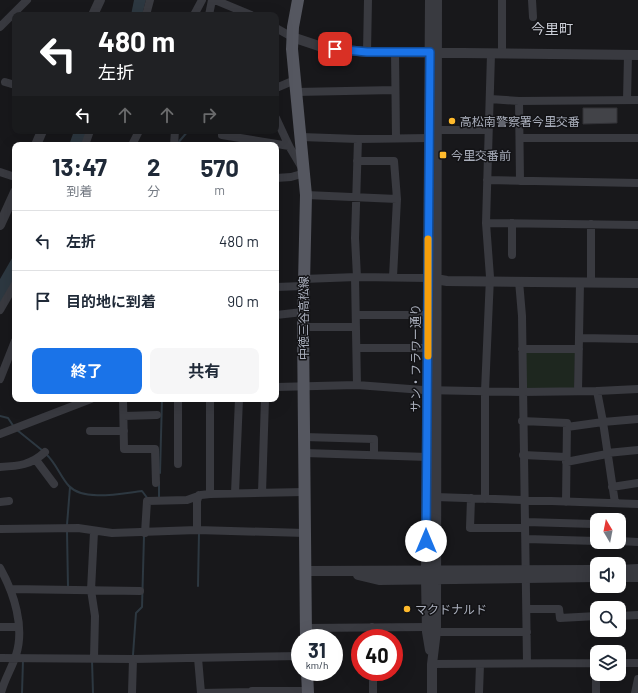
<!DOCTYPE html>
<html lang="ja">
<meta charset="utf-8">
<style>
:root{--surface:#fff;--page:#f6f6f7;--text:#1f2937;--muted:#747a83;--line:#e0e1e3;--accent:#1a73e8}
body{margin:0;font-family:Barlow,"Noto Sans JP",sans-serif;background:var(--page);color:var(--text);height:100vh;display:flex;flex-direction:column;font-size:15px;white-space:nowrap}
*{box-sizing:border-box;margin:0}
p{font-size:13px;color:var(--muted)}
.icon{flex:none;width:22px;height:22px;fill:none;stroke:currentColor;stroke-width:2;stroke-linecap:round;stroke-linejoin:round}
.map{position:relative;flex:1;overflow:hidden}
.side{position:absolute;left:12px;top:142px;width:267px;height:260px;display:flex;flex-direction:column;background:var(--surface);border-radius:8px;box-shadow:0 4px 16px #0002}
.side>*{flex:none}
.banner{position:absolute;left:12px;top:12px;width:267px;height:122px;border-radius:8px;box-shadow:0 4px 16px #0002;background:#202124;color:#fff;overflow:hidden}
.needle{width:26px;rotate:350deg}
.controls{position:absolute;left:590px;top:513px;display:grid;gap:8px}
.controls a{display:grid;place-items:center;width:36px;height:36px;border-radius:8px;background:var(--surface);box-shadow:0 4px 16px #0002;font-size:20px}
.speed{position:absolute;left:291px;top:629px;display:flex;gap:8px;font-size:20px;font-weight:700;text-align:center}
.speed>*{display:grid;place-content:center;width:52px;height:52px;border-radius:50%;background:var(--surface);box-shadow:0 4px 16px #0002;line-height:1}
.speed small{font-size:10px;font-weight:400}
.speed .limit{border:6px solid #d22;background:#fff;color:#111}
.pin{position:absolute;display:grid;place-items:center;width:34px;height:34px;color:#fff;margin:-17px;border-radius:8px;box-shadow:0 2px 6px #0006}
.me{position:absolute;width:44px;margin:-22px;rotate:0deg;stroke-linejoin:round;filter:drop-shadow(0 0 3px #0008)}
.turn{display:flex;align-items:center;gap:14px;height:84px;padding:0 20px;font-size:18px}
.turn .icon{width:52px;height:52px;stroke-width:2.5}
.turn b{display:block;font-size:28px;line-height:34px}
.lanes{display:flex;align-items:center;height:38px;padding:0 20px;background:#0003;justify-content:center;gap:20px;direction:ltr}
.lanes .off{opacity:.35}
.eta{display:flex;justify-content:space-evenly;align-items:center;height:68px;text-align:center}
.eta b{font-size:24px;font-weight:700;line-height:28px}
.action{display:flex;gap:8px;margin-top:auto;padding:8px 20px}
.action a{flex:1;height:46px;border-radius:8px;background:var(--accent);color:#fff;font-size:16px;font-weight:700;line-height:46px;text-align:center}
.action a+a{background:var(--page);color:var(--text)}
ul{padding:0;list-style:none}
li{display:flex;align-items:center;gap:12px;height:60px;padding:0 20px;border-top:1px solid var(--line)}
li div{flex:1}
li b{display:block;font-size:15px}
li em{font-style:normal}
.map>svg:first-child{display:block}
.green{fill:#1e271f}
.water{fill:#2d3841}
.lines{fill:none;stroke-linecap:round;stroke-linejoin:round}
.stream{stroke:#2d3841;stroke-width:2}
.building{fill:#424348;stroke:#323237}
.minor{stroke:#393a40;stroke-width:8}
.tertiary{stroke:#393a40;stroke-width:10}
.primary{stroke:#555760;stroke-width:12}
.route-casing{stroke:#114b97;stroke-width:10}
.route{stroke:#1a73e8;stroke-width:7}
.slow{stroke:#f59e0b;stroke-width:7}
.poi-dot{fill:#ffba2c;stroke:#131316;stroke-width:1.5}
.labels{text-anchor:middle;dominant-baseline:central;stroke-width:3;stroke-linejoin:round;paint-order:stroke}
.poi-label{font-size:12px;fill:#aaafbc;stroke:#131316;text-anchor:start}
.street-label{font-size:12px;fill:#aaafbc;stroke:#131316}
.quarter-label{font-size:14px;fill:#cbced7;stroke:#131316}
</style>
<div class="map">
<svg width="638" height="693" viewBox="0 0 638 693">
<rect width="100%" height="100%" fill="#18181b"/>
<!-- green -->
<path class="green" d="M525,352L575,353L574,388H524Z"/>
<!-- water -->
<path class="water" d="M134,0H146L142,15H131Z
M74,131H88L82,145H69Z
M15,253V280L0,305V279Z"/>
<g class="lines">
<!-- stream -->
<path class="stream" d="M177,144L188,131
M0,416L8,418L14,427
M17,430L43,451
M46,454C56,463 60,476 69,486C84,502 123,493 142,491L148,499
M160,473L162,399
M159,499V483
M67,525L70,487
M67,531L68,587
M198,586L199,532
M133,655L136,613L142,607L144,536
M92,660L93,693
M22,693L23,660"/>
</g>
<!-- building -->
<path class="building" d="M583,108H617V123L583,124Z"/>
<g class="lines">
<!-- minor -->
<path class="minor" d="M215,0L251,15
M532,0L533,17
M146,15L150,0
M194,15L202,0
M209,15L212,0
M0,27L27,0
M276,28L292,37
M395,51L396,138
M367,52L368,0
M502,54V0
M5,82L15,85
M276,88L295,80
M296,92L395,90
M490,99L519,101L638,100
M627,100L628,55
M519,101L520,181
M276,118L289,146L305,173L291,177L276,178
M437,130H488
M222,135L289,146
M301,137L358,139L430,138
M520,138H638
M85,145L90,131
M132,145L139,131
M174,145L175,131
M357,161H394L397,199L393,277
M0,172L15,177
M487,180L638,183
M306,195L397,199
M486,223L638,225
M512,255V223
M355,277L357,385
M357,277L355,238L358,139
M303,279L357,277L429,278
M519,281L522,316L527,662
M591,283V224
M276,287L303,286
M0,310L15,284
M276,315L303,312
M357,315H429
M303,327H356
M580,338L638,339
M358,348H428
M522,349H579
M0,379L15,341
M276,387L357,385L423,390L522,392L597,391L638,389
M578,391L580,283
M597,391L603,422L615,503
M123,399L124,449H155L156,483
M178,399V464
M210,399V494
M124,416L157,415
M522,421L567,423L566,502
M603,422L638,419
M567,427L603,422
M90,431H124
M0,434L91,399
M304,437L374,439V455
M305,453L428,457
M607,453L638,450
M523,455L566,457
M36,460L54,484
M566,462L607,454
M0,467C19,466 31,465 45,452
M612,487L638,483
M235,493L239,399
M262,493L265,399
M435,497L638,504
M471,498L470,528H525
M485,499V391L490,277L486,223L491,54
M0,502L9,501
M526,522L594,524V541
M0,529L78,528L112,533L197,530L305,533
M197,530V501L199,495
M145,533L147,501L187,500L201,495L210,494L304,492
M526,539L597,541
M619,541L638,542
M0,568C14,593 25,627 16,655C12,668 4,680 1,693
M10,589L140,591
M527,609H559L560,618L597,616
M619,616L638,615
M0,627H18
M372,627V638
M305,628L427,627
M431,632H527
M0,658L133,659L300,656
M94,658L95,616L91,590L94,532
M198,658L201,693
M619,663H638
M432,664L597,663
M373,672V693
M252,691H308
M132,693L133,659
M201,693L252,692
M479,693L480,664
M596,693V662
M635,693L638,679"/>
<!-- tertiary -->
<path class="tertiary" d="M93,15L100,0
M292,37L325,48L367,52L638,55
M36,145L42,131
M0,225L15,192
M430,278L447,281L638,283
M619,570L638,569
M305,571L597,570
M358,575L379,580L597,577
M619,577H638
M430,650L427,632L426,579L430,0
M432,693V664L436,631L437,0"/>
<!-- primary -->
<path class="primary" d="M298,0L293,27L292,49L306,195L303,327L306,638
M307,672L308,693"/>
</g>
<g class="lines">
<!-- route casing -->
<g class="route-casing">
<path id="route" d="M335,49L367,52H430L426,541"/>
</g>
<!-- route -->
<use href="#route" class="route"/>
<!-- slow -->
<path class="slow" d="M428,239V356"/>
</g>
<!-- markers -->
<g class="poi-dot">
<circle cx="452" cy="121" r="4"/>
<rect x="439" y="151" width="8" height="8" rx="2"/>
<circle cx="407" cy="609" r="4"/>
</g>
<g class="labels">
<!-- poi labels -->
<g class="poi-label">
<text x="460" y="121">高松南警察署今里交番</text>
<text x="451" y="155">今里交番前</text>
<text x="415" y="609">マクドナルド</text>
</g>
<!-- street labels -->
<g class="street-label">
<text transform="translate(303 318) rotate(-90)">中徳三谷高松線</text>
<text transform="translate(415 358) rotate(-90)">サン・フラワー通り</text>
</g>
<!-- quarter labels -->
<g class="quarter-label">
<text x="552" y="28">今里町</text>
</g>
</g>
</svg>
<div class="controls">
<a><svg class="needle" viewBox="-14 -14 28 28"><path d="M0-13l5 13h-10z" fill="#e53935"/><path d="M0 13l5-13h-10z" fill="#747a83"/></svg></a>
<a><svg class="icon" aria-label="sound" viewBox="0 0 24 24"><path d="M4 9h4l5-4v14l-5-4H4zM17 9q2 3 0 6"/></svg></a>
<a><svg class="icon" aria-label="search" viewBox="0 0 24 24"><circle cx="10" cy="10" r="6"/><path d="M15 15l6 6"/></svg></a>
<a><svg class="icon" aria-label="layers" viewBox="0 0 24 24"><path d="M12 4l9 5-9 5-9-5zM3 14l9 5 9-5"/></svg></a>
</div>
<div class="speed"><div>31<small>km/h</small></div><div class="limit">40</div></div>
<div class="pin" style="left:335px;top:49px;background:#d93025"><svg class="icon" aria-label="arrive" viewBox="0 0 24 24"><path d="M6 21V4h12l-3 4 3 4H6"/></svg></div>
<svg class="me" style="left:426px;top:541px" viewBox="-20 -20 40 40"><circle r="19" fill="#fff"/><path d="M0-13L10 11 0 6-10 11z" fill="#1a73e8"/></svg>
<div class="banner">
<div class="turn"><svg class="icon" aria-label="left" viewBox="0 0 24 24"><path d="M17 20v-9H6M10 6l-5 5 5 5"/></svg><div><b>480 m</b>左折</div></div>
<div class="lanes"><svg class="icon" aria-label="left" viewBox="0 0 24 24"><path d="M17 20v-9H6M10 6l-5 5 5 5"/></svg><svg class="icon off" aria-label="ahead" viewBox="0 0 24 24"><path d="M12 20V5M6 11l6-6 6 6"/></svg><svg class="icon off" aria-label="ahead" viewBox="0 0 24 24"><path d="M12 20V5M6 11l6-6 6 6"/></svg><svg class="icon off" aria-label="right" viewBox="0 0 24 24"><path d="M7 20v-9h11M14 6l5 5-5 5"/></svg></div>
</div>
<section class="side">
<div class="eta">
<div><b>13:47</b><p>到着</p></div>
<div><b>2</b><p>分</p></div>
<div><b>570</b><p>m</p></div>
</div>
<ul>
<li><svg class="icon" aria-label="left" viewBox="0 0 24 24"><path d="M17 20v-9H6M10 6l-5 5 5 5"/></svg><div><b>左折</b></div><em>480 m</em></li>
<li><svg class="icon" aria-label="arrive" viewBox="0 0 24 24"><path d="M6 21V4h12l-3 4 3 4H6"/></svg><div><b>目的地に到着</b></div><em>90 m</em></li>
</ul>
<div class="action"><a>終了</a><a>共有</a></div>
</section>
</div>
